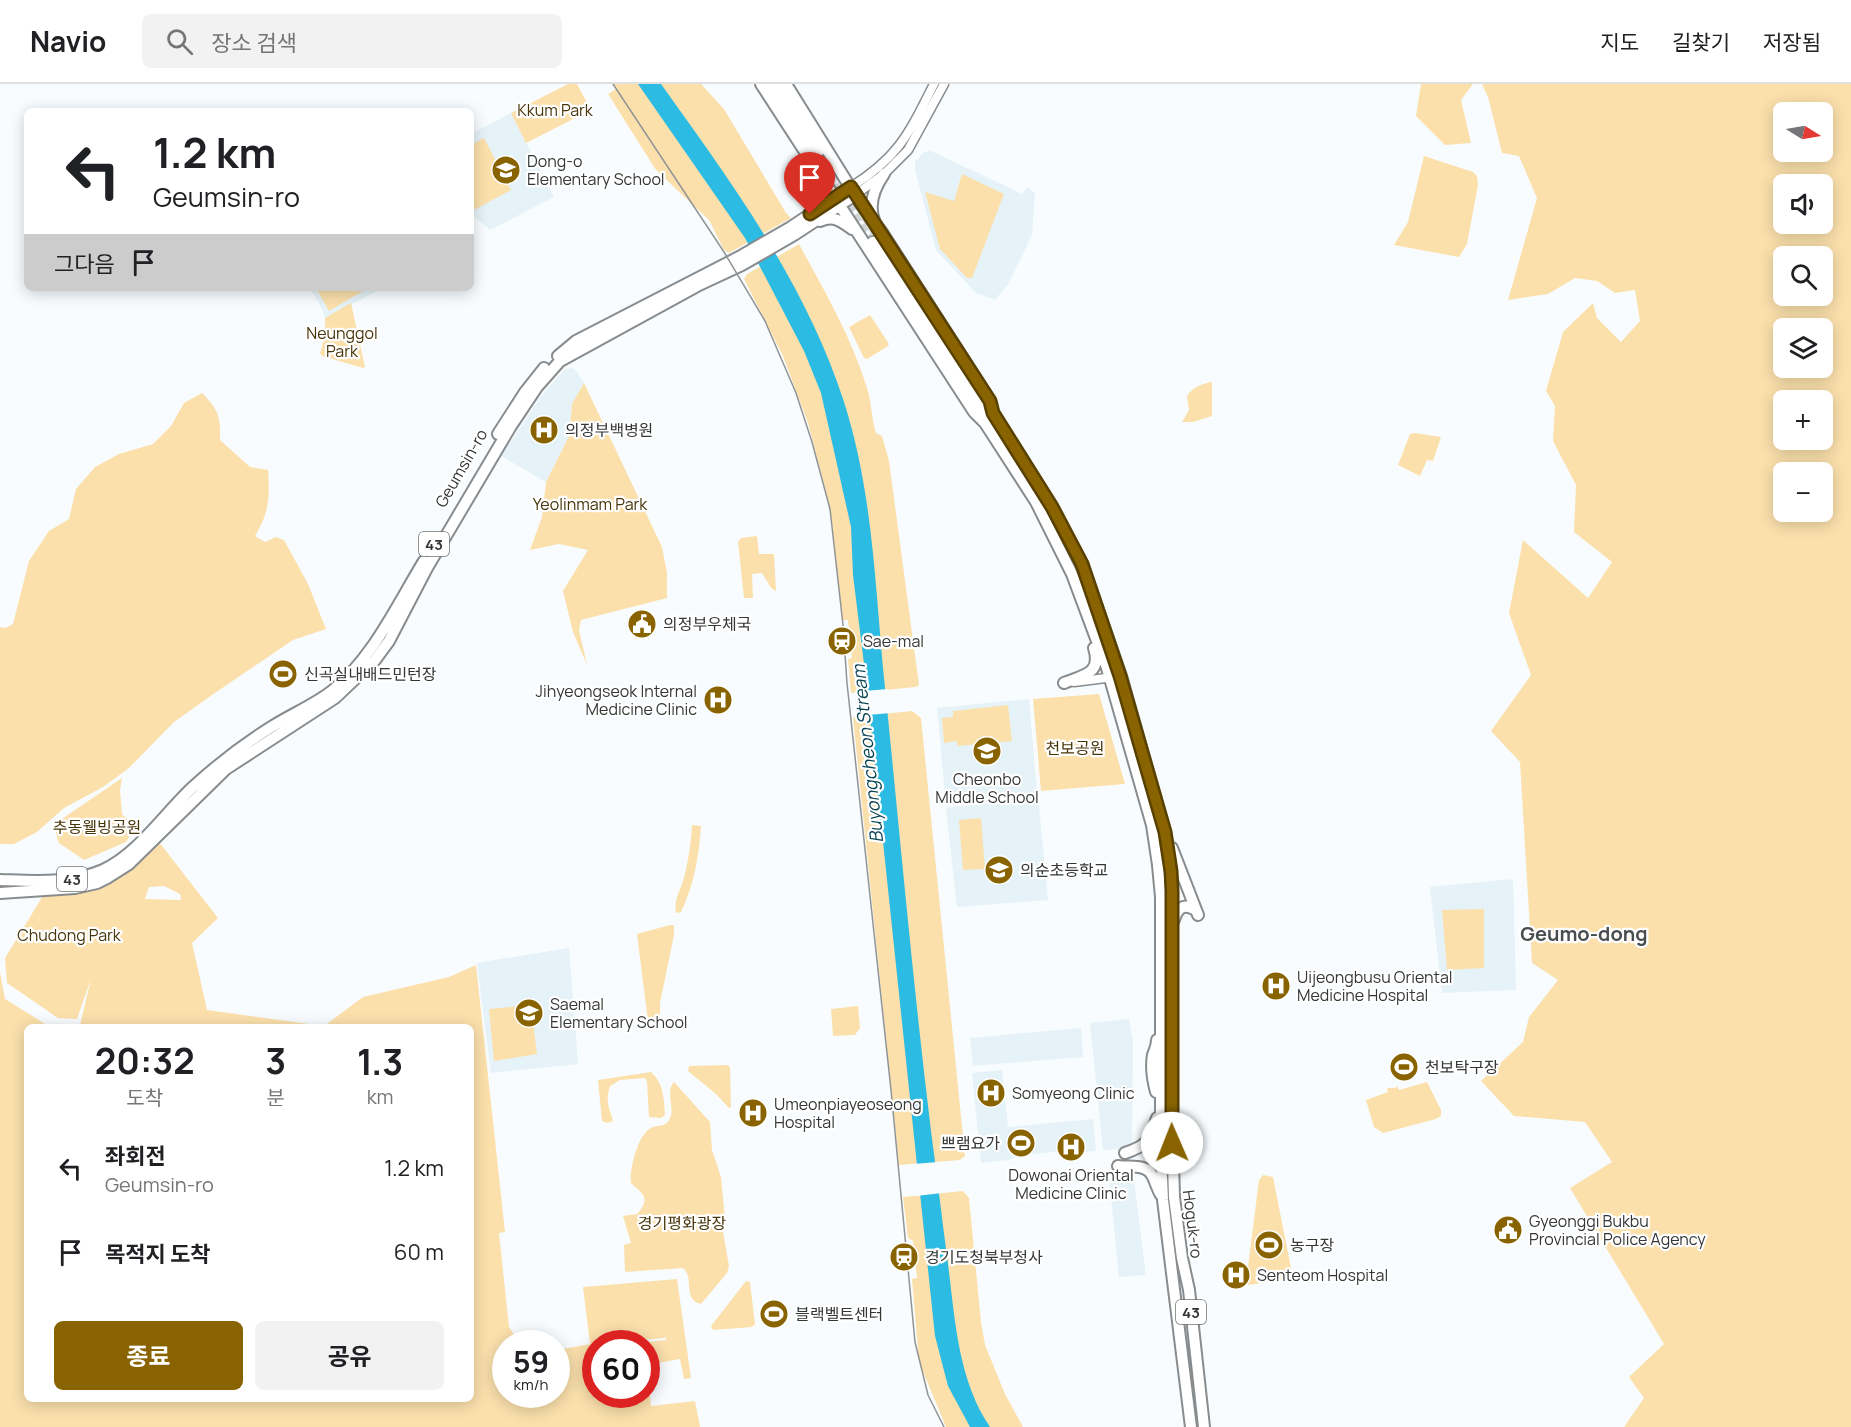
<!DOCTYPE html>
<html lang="ko">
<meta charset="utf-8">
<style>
:root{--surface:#fff;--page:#f2f2f2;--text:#202124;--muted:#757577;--line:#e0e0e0;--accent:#886300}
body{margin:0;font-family:Manrope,"Noto Sans KR",sans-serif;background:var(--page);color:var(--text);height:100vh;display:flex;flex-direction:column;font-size:22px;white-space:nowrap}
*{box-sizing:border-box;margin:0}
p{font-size:20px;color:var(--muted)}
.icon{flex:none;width:33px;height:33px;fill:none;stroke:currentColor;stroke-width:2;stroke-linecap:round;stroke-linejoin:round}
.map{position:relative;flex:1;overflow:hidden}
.panel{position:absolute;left:24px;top:940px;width:450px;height:378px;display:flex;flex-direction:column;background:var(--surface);border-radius:9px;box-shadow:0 3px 15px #0003}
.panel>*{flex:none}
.hud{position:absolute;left:24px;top:24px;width:450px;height:183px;border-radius:9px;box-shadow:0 3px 15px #0003;background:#fff;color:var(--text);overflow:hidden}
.needle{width:39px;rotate:101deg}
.fabs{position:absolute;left:1773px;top:18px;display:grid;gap:12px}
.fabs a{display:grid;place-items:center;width:60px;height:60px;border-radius:9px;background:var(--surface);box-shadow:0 3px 15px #0003;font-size:30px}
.speed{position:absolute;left:492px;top:1246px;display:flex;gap:12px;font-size:30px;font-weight:700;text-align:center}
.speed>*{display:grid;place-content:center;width:78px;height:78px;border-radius:50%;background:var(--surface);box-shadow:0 3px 15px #0003;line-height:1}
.speed small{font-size:15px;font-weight:400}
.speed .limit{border:9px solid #d22;background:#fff;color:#111}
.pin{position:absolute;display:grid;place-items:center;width:51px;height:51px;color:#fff;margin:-62px -26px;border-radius:50% 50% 50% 0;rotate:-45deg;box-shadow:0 0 6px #0007}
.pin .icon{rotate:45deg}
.me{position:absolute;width:66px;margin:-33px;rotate:359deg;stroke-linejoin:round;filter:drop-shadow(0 0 4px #0008)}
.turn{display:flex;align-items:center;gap:21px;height:126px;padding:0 30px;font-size:27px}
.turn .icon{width:78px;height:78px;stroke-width:2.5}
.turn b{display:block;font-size:42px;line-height:51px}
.then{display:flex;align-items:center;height:57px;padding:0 30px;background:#0003;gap:12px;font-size:22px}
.eta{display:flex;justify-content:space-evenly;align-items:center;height:102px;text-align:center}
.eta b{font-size:36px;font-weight:700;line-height:42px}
.action{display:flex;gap:12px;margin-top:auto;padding:12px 30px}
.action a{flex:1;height:69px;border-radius:9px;background:var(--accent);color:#fff;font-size:24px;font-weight:700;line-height:69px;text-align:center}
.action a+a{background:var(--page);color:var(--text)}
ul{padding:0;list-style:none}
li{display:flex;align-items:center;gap:18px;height:84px;padding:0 30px}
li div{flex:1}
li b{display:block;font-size:22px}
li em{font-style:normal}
header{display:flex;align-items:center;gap:36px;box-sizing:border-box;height:84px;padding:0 30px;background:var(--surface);border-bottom:2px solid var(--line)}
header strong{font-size:28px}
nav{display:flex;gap:33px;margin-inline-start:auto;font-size:21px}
.search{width:420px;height:54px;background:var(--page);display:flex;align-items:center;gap:15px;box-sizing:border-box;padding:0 21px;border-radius:9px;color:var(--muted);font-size:22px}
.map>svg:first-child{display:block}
.built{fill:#e5f2f7}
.green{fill:#fbe0ac;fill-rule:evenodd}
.water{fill:#2bbbe3}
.pier{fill:#f8fcfe}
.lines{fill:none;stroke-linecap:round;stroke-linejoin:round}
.minor-tunnel{stroke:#d1d5d6;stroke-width:8;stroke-dasharray:8 4;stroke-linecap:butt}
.minor-casing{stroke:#888c8e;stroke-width:11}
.major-casing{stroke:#888c8e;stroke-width:14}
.minor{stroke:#fff;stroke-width:8}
.major{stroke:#fff;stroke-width:10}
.tram{stroke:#919495;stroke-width:1.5}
.route-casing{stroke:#584000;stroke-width:15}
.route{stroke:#886300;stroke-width:10}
.labels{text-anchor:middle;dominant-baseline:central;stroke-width:4.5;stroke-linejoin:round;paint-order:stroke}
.shield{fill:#fff;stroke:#727373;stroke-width:1.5}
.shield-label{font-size:15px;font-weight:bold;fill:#353737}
.park-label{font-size:16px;fill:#48350a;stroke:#fff}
.poi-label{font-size:16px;fill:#353737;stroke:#fff;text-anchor:start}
.street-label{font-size:16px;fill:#353737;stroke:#fff}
.water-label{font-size:18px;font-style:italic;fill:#094555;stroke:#fff}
.quarter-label{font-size:20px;font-weight:bold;fill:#494d4e;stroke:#fff}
</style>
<header>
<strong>Navio</strong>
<div class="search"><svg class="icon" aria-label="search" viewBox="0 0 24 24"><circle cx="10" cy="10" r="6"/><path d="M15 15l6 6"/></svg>장소 검색</div>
<nav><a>지도</a><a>길찾기</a><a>저장됨</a></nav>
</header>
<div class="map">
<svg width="1851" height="1343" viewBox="0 0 1851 1343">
<rect width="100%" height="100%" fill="#f8fcfe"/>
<!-- built -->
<path class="built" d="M511,29L554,113L490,146L471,130V50Z
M931,67L1022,110L1027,103L1035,109L1032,151L1008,200L995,216L976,209L936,166L915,86V78L924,68Z
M310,204H383L325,234L323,227Z
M572,284L576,286L584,299L572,320L569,352L546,398L501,372L542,311L565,285Z
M1029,615L1037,709L1005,711L946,721L937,624Z
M1038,713L1048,816L957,823L946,724Z
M1513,795L1516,906L1442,909L1430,803Z
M569,864L578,980L491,989L477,879Z
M1129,935L1133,959L1132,1064L1103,1066L1090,939Z
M1081,944L1083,973L973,982L970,954Z
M1002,986L1008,1043L1093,1035L1096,1067L1085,1068L1077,1066L1021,1071L1008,1076L981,1079L972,989Z
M1133,1089L1146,1191L1119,1193L1109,1093Z"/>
<!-- green -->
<path class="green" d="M568,0H577L591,26L526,59L511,29Z
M613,0H701L724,25L786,129L791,134L729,169L724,166L709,136L656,86L608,10L616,5Z
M1421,0H1473L1461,16L1471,59L1445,61L1416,32Z
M1482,0H1851V1343H1624L1644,1314L1629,1293L1664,1260L1570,1104L1612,1078L1585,1038L1514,1032L1481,997L1523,958L1529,933L1558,896L1532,879L1520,678L1491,647L1531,591L1509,529L1523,456L1588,514L1612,478L1574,448L1576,401L1553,357L1555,322L1546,307L1563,248L1593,219L1597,234L1621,258L1640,237L1635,206L1615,209L1597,197L1575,194L1548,210L1508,216L1537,114L1519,72L1502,69L1488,13ZM1784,28H1822V68H1784ZM1784,100H1822V140H1784ZM1784,172H1822V212H1784ZM1784,244H1822V284H1784ZM1784,316H1822V356H1784ZM1784,388H1822V428H1784Z
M484,54L511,106L472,127L471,61Z
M1424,72L1473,88L1477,92L1478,101L1467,160L1459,173L1394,161L1408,138Z
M962,90L1004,110L972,194H967L940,165L925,108L954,117Z
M799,160C824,206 852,254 867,304C872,320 871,333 876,349L882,352L889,377L919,601L916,603L851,609L848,575L852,574L848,536H842L832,438L825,404L808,339L783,272L744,195L747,190Z
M316,204H368L329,227Z
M351,219L365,283L363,284L322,272L320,269L325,253V234Z
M870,231L889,260L888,262L867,275L864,274L849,243Z
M1212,298V332L1193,338H1182L1189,326L1187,312C1193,303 1201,300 1212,298Z
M584,299L662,463L667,489V514L581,536L579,546L587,581L573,548L563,507L588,466L559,460L530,466L542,433L546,398L569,352L572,320Z
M202,309C218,325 221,333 220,356L250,383L268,386C270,413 269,429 255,452L265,458L276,453L284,456L308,500L326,545L293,556L212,611L174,638L129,684L103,703L64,724L37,748L14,760H0V543L6,544L13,540L29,477L49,447L69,435L76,405L95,383L119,370L153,360L171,342L184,319Z
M1415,349L1441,353L1433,377L1427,376L1420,392L1398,381L1410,350Z
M757,452L759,470H774L776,507L771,504L762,489L752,490L753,514H744L738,458L741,454Z
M1099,610L1125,700L1041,707L1033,615Z
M1008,621L1012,657L957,662V657L944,659L942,634L953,633V627Z
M912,627L921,634L965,1072L960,1076L899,1081L853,633Z
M122,694L120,706L122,730L135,744L126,758L84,776L59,759L53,741Z
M981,734L985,785L963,786L959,736Z
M692,741L701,742C699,772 694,801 681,828L676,829C674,816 679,809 683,797C688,780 691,759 692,741Z
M159,758L218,834L192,859L207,926L324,942L363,913L449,893L476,881L505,1148L499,1149L509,1243L520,1260H506V1311H556L557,1266L590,1260L583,1203L677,1195L691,1294L684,1295L680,1275L647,1281L651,1322L695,1317L700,1343H0V888L5,915L50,943L80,941L91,895L77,935L58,934L7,899L5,874L44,810L134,781ZM164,802L180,810L181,816L145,815L149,803ZM27,944H471V1316H27ZM666,1252V1256L626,1260H646V1311H596V1260L665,1254Z
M1484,825V884L1447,886L1442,826Z
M670,841H674V851L660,919V935L648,937L637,850Z
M531,921L537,970L494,977L489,925Z
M858,922L860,944L855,951L833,952L831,925Z
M728,981L730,984L731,1023L729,1024L716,1010L688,987L689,982Z
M651,988C664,1000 664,1015 665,1031L661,1034L649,1033L647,998L645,994L620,996L610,1002C605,1019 609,1022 613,1037L607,1039L602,1037L598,996Z
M674,998L710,1038L712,1066L721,1093L725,1134L723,1148L729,1182L727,1189L701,1220C682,1216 695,1194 683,1184L625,1188L624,1161L631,1159L623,1132L637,1130C652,1113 642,1110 631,1099C629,1086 638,1050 651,1044C658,1040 666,1044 670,1034C675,1023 665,1008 674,998Z
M1427,998L1441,1026V1032L1436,1035L1383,1049L1374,1043L1366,1016L1388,1008L1387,1004H1395L1397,1002L1399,1006Z
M1263,1091L1273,1093L1293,1194L1249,1201L1246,1199L1259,1096Z
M963,1107L969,1114L981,1238L985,1261L1005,1310L1023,1343H946L919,1278L912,1195L917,1194L913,1157L908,1154L903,1113Z
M746,1197L750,1198L755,1240L752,1243L713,1246L711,1242Z"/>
<!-- water -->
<path class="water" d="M638,0H661C732,99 806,200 844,318C874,412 875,507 885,604C900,752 913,900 931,1047C937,1091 942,1136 948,1180C955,1235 958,1296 990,1343H970L948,1302L935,1252L866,596L853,491L851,443L821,309L804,267L745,154Z"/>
<!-- pier -->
<path class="pier" d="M888,605L891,629L867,631L864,607Z
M938,1078L942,1109L916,1112L913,1080Z"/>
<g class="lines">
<!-- minor-tunnel -->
<path class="minor-tunnel" d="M821,67L835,88
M815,71L872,157
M865,133L878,153"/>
<!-- minor casing -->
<g class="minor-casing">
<path id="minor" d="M769,0L815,71
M778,0L821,67
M851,103C900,72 909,49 934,0
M855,111L884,90L908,66L944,0
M878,153L991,327
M872,157L980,325L985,337
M1074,598L1114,593"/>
</g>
<!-- major casing -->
<g class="major-casing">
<path id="major" d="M761,0L974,328L985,339L1036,418L1072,490L1107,584L1152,741L1158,781L1161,813V1072L1163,1116L1191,1343
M786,0L860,119L883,150L966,279L990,317L993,329L1052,423L1082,480L1121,592L1165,748L1171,781L1172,807L1171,1007L1174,1113L1182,1174L1189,1206L1204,1343
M874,136C868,120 875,103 884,90
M820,137C834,131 841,137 852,145
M558,272L576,257L739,173L791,143L851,103
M498,350L525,308L544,284
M1064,599C1084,591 1102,590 1094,564
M1172,764L1198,831
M0,796C34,797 71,800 103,786C138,770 165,729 193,703C218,680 244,660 273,642C292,630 314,621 332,607C373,574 397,521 424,477
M0,809L75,804L97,799L107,794L129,780L226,685L335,614L375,576L389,557L427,484L511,342L537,303L560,277L697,202L742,181L794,151L855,111
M1174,836C1177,825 1183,819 1194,825
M1156,1008C1153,997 1151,982 1153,971C1155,965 1157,962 1157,956
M1125,1069C1149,1061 1149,1056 1157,1034
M1118,1082C1131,1084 1147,1079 1153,1093C1156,1099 1157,1105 1161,1111"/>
</g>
<!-- minor -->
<use href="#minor" class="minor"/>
<!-- major -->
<use href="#major" class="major"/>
<!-- tram -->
<path class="tram" d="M613,0L724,168L765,237L796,309L812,358L830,425L843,541L847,599L891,1006L915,1258L928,1311L944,1343"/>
</g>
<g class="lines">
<!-- route casing -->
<g class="route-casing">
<path id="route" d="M810,130L851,103L990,317L993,329L1052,423L1082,480L1120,592L1165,748L1171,787L1172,807V1059"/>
</g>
<!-- route -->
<use href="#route" class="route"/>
</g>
<!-- icons -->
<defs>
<g id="school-disc" transform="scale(1.5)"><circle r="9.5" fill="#886300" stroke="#fff"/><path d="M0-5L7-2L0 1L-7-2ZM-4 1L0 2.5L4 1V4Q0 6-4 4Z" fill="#fff"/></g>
<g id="hospital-disc" transform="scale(1.5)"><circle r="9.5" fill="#886300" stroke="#fff"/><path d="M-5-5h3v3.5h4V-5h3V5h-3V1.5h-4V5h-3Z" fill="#fff"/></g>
<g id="civic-disc" transform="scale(1.5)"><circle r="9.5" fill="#886300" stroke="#fff"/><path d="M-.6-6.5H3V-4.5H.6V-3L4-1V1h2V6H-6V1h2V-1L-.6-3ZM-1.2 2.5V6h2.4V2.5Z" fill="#fff"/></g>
<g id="station-disc" transform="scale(1.5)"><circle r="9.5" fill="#886300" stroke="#fff"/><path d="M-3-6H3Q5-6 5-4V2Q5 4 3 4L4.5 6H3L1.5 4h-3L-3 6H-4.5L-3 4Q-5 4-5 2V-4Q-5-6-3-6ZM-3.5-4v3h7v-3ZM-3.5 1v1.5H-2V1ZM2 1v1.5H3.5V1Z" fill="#fff"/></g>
<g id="stadium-disc" transform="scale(1.5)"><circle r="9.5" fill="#886300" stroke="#fff"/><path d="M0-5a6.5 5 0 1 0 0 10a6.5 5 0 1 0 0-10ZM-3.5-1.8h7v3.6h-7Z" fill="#fff"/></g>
</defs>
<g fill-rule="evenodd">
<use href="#school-disc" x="506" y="86"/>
<use href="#hospital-disc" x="544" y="346"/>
<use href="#civic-disc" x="642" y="540"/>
<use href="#station-disc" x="842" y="557"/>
<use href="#stadium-disc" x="283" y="590"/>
<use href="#hospital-disc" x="718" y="616"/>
<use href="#school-disc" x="987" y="667"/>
<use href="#school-disc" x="999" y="786"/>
<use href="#hospital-disc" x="1276" y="902"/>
<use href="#school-disc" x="529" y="929"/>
<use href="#stadium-disc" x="1404" y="983"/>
<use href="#hospital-disc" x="991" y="1009"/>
<use href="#hospital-disc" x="753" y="1029"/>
<use href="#stadium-disc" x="1021" y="1059"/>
<use href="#hospital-disc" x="1071" y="1063"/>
<use href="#civic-disc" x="1508" y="1146"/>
<use href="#stadium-disc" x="1269" y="1161"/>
<use href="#station-disc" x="904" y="1173"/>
<use href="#hospital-disc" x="1236" y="1191"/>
<use href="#stadium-disc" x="774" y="1230"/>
</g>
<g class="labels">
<!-- shield labels -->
<g class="shield">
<rect x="419" y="448" width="30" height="24" rx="4.5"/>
<rect x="57" y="783" width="30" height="24" rx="4.5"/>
<rect x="1176" y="1216" width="30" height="24" rx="4.5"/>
</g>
<g class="shield-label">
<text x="434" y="460">43</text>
<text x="72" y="795">43</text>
<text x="1191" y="1228">43</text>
</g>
<!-- park labels -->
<g class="park-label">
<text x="555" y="26">Kkum Park</text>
<text x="342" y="249">Neunggol<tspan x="342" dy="18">Park</tspan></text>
<text x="590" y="420">Yeolinmam Park</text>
<text x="1075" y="664">천보공원</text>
<text x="97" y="743">추동웰빙공원</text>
<text x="69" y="851">Chudong Park</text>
<text x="682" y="1139">경기평화광장</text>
</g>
<!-- poi labels -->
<g class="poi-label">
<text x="527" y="77">Dong-o<tspan x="527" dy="18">Elementary School</tspan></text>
<text x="565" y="346">의정부백병원</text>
<text x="663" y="540">의정부우체국</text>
<text x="863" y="557">Sae-mal</text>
<text x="304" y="590">신곡실내배드민턴장</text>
<text x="697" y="607" text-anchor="end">Jihyeongseok Internal<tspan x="697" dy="18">Medicine Clinic</tspan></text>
<text x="987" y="695" text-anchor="middle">Cheonbo<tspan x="987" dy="18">Middle School</tspan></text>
<text x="1020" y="786">의순초등학교</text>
<text x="1297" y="893">Uijeongbusu Oriental<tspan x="1297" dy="18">Medicine Hospital</tspan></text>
<text x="550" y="920">Saemal<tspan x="550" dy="18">Elementary School</tspan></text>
<text x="1425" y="983">천보탁구장</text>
<text x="1012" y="1009">Somyeong Clinic</text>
<text x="774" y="1020">Umeonpiayeoseong<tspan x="774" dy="18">Hospital</tspan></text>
<text x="1000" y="1059" text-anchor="end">쁘램요가</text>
<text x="1071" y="1091" text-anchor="middle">Dowonai Oriental<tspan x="1071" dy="18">Medicine Clinic</tspan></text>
<text x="1529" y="1137">Gyeonggi Bukbu<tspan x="1529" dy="18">Provincial Police Agency</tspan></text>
<text x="1290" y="1161">농구장</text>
<text x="925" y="1173">경기도청북부청사</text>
<text x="1257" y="1191">Senteom Hospital</text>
<text x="795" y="1230">블랙벨트센터</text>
</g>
<!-- street labels -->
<g class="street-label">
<text transform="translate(461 384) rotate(-60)">Geumsin-ro</text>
<text transform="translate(1193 1140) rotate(83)">Hoguk-ro</text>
</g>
<!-- water labels -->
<g class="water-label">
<text transform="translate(867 670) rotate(-96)">Buyongcheon Stream</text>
</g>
<!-- quarter labels -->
<g class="quarter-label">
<text x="1584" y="849">Geumo-dong</text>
</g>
</g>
</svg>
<div class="fabs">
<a><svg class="needle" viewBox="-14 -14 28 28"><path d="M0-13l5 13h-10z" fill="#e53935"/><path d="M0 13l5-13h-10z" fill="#757577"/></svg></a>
<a><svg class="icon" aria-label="sound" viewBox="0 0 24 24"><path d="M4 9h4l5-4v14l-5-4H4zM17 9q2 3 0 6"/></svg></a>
<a><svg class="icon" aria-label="search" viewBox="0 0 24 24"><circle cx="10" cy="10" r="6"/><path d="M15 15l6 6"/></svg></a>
<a><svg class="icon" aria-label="layers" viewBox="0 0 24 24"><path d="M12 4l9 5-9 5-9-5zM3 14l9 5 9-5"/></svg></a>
<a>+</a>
<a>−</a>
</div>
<div class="speed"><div>59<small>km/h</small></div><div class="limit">60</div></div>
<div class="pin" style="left:810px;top:130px;background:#d93025"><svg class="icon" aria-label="arrive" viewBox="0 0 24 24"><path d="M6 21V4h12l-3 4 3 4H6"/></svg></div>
<svg class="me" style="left:1172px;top:1059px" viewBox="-20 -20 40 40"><circle r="19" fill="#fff"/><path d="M0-13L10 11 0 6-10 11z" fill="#886300"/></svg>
<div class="hud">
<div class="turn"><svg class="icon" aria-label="left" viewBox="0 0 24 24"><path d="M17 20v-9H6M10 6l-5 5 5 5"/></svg><div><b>1.2 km</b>Geumsin-ro</div></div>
<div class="then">그다음<svg class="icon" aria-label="arrive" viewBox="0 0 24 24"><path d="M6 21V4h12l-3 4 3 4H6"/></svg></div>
</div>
<section class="panel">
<div class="eta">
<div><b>20:32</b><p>도착</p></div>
<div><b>3</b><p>분</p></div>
<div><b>1.3</b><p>km</p></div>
</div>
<ul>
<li><svg class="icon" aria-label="left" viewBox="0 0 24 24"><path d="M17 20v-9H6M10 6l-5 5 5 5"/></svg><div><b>좌회전</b><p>Geumsin-ro</p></div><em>1.2 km</em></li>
<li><svg class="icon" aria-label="arrive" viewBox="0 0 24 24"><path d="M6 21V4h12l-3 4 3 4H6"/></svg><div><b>목적지 도착</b></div><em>60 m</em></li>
</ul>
<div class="action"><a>종료</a><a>공유</a></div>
</section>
</div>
